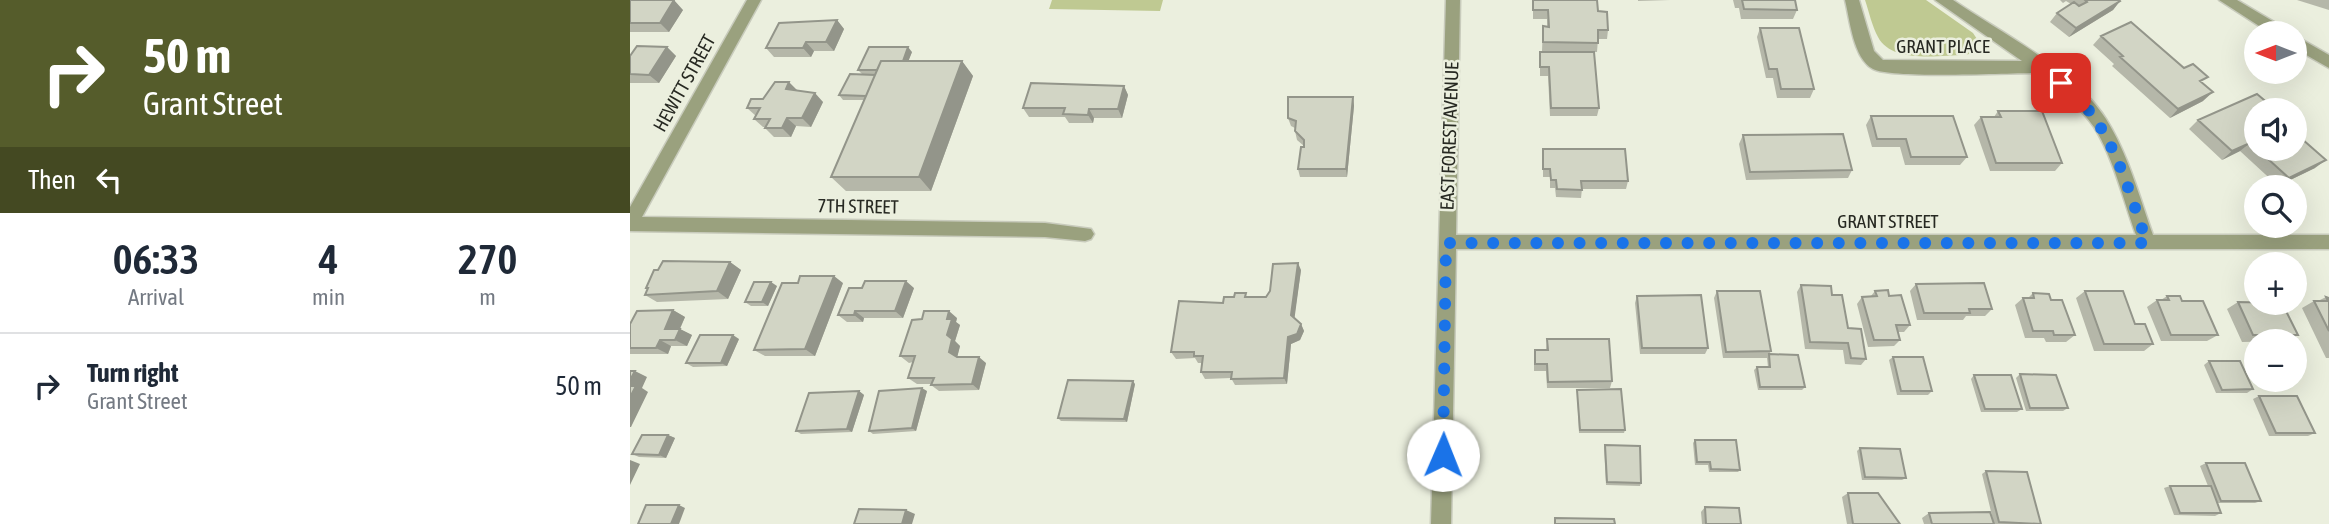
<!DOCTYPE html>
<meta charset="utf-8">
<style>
:root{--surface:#fff;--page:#f6f6f7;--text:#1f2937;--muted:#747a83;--line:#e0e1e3}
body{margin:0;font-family:"Asap Condensed",sans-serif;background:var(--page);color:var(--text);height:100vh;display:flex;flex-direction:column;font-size:26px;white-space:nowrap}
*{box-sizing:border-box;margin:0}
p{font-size:23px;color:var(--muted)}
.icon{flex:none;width:38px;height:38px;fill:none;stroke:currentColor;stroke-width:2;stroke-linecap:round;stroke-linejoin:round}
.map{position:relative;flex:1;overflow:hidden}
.drawer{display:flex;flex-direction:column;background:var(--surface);width:630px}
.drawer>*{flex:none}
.banner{background:#555c2b;color:#fff;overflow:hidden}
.needle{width:46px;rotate:270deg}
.buttons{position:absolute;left:1614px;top:21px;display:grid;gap:14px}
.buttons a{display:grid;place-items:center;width:63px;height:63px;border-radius:50%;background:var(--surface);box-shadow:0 7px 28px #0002;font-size:35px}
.pin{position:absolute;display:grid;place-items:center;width:60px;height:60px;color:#fff;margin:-30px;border-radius:14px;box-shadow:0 4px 10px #0006}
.me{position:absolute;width:77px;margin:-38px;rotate:1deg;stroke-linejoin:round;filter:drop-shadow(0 0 5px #0008)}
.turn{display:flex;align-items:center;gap:24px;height:147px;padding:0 28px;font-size:32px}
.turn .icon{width:91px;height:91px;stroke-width:2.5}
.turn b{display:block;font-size:49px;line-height:60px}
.then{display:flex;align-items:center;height:66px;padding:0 28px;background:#0003;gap:14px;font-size:26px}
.eta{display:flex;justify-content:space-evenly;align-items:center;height:119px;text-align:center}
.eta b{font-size:42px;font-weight:600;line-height:49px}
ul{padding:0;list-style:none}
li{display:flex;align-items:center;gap:21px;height:105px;padding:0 28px;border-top:2px solid var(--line)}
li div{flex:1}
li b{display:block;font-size:26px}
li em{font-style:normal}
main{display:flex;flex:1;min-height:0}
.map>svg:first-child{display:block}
.green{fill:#bfc992}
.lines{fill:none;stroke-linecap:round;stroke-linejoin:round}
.minor-casing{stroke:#c8cbbc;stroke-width:3}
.minor{fill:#9aa17e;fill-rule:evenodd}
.wall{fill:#b5b7a9}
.shaded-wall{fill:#93958a}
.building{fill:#d2d5c5;stroke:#93958a;stroke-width:2}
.route{stroke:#1a73e8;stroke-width:12;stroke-dasharray:0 21.6}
.labels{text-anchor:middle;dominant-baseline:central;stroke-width:5;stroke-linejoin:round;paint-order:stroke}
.street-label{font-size:19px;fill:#272922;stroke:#ebefde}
</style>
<main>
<section class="drawer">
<div class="banner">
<div class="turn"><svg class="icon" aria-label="right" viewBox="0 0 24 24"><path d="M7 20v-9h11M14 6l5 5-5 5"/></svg><div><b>50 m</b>Grant Street</div></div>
<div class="then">Then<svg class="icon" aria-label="left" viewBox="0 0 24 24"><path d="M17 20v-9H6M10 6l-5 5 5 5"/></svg></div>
</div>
<div class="eta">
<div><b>06:33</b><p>Arrival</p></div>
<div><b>4</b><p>min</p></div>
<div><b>270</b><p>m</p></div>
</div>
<ul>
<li><svg class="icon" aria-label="right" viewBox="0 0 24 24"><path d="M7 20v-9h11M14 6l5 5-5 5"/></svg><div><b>Turn right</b><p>Grant Street</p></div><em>50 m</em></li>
</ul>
</section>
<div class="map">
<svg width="1699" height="524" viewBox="0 0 1699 524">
<rect width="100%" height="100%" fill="#ebefde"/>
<!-- green -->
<path class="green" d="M422,0H533L530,11L419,9Z
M1235,0H1296L1343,33L1347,39L1343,53L1335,55C1310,55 1262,64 1248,37C1242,26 1239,12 1235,0Z"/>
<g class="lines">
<!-- minor casing -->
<g class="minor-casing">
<path id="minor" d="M117,0H131L12,217L415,223L461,229L464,234L461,239L455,241L415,237L0,231V207Z
M816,0H830L826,235H1506C1493,199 1484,159 1464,127C1450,107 1431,92 1413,77L1407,73C1380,73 1261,79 1243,69C1223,58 1220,20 1215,0H1229L1244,51L1253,60L1392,61L1305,0H1323C1371,33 1444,69 1476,119C1498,154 1509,196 1523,235H1699V249H826L821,524H801Z
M1589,0H1607L1656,29L1658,33H1640Z
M1664,35L1699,55V68L1664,48Z"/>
</g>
<!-- minor -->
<use href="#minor" class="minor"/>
</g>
<!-- wall -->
<path class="wall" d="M0,0L53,10L39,32H0Z
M903,0L968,11L978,30L977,39H968L967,52L912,51L913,26L917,27V19H903Z
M1008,0H1040L1008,1Z
M1103,0H1165L1167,10L1163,19H1111L1109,8H1105Z
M1430,0H1489L1490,1L1483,10L1439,37L1420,22L1427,13L1441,4L1436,1L1433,3Z
M1667,0H1699V10Z
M207,20L214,29L204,51H184L181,57H144L136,48Z
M1130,28L1184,89L1180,98H1147L1143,78H1136L1127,37Z
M1471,36L1572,83L1573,101L1540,118L1482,66L1484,64L1463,45Z
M37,47L46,56L29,83H0V56Z
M282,52L278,61H332L343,76L301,191H216L201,177L235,100H213L209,95L232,74L228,70Z
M910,52L969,108L967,116H920L918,76H910Z
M494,86L498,95L492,118H464L463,123H439L435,117H399L393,108Z
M168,91L193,102L181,127L166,126L161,137H144L135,128L136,127H133L124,119L126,116L117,108L133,99Z
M723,97L724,106L717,177H670L668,169L674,146L667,140L665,131V128L661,126L658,118Z
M1626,110V149H1664L1685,168L1648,186L1610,151L1592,160L1559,129L1568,120Z
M1368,111L1432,163L1425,171H1360L1344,125L1351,117H1364Z
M1241,116L1337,157L1330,165H1275L1270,147H1242L1236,125Z
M1113,135L1222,170L1218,178L1116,180L1109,144Z
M913,149L998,181L996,189H952L951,198L926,197L925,188H920V177H913Z
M100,262L111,270L98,299L27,302L15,295L18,289L16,288Z
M671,270L664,318L671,324L674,331L670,340L661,344L657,384L605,385L601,378L575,379L571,372L572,363H568L565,358L546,359L541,352L593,303L604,297H636Z
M213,283L185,356H135L124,350Z
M1286,284L1362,309L1355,316H1336L1333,320H1287L1280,291Z
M1171,285L1202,295L1218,328L1236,359L1231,365L1215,364L1213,350L1175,349L1167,292Z
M147,286L138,306H121L115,302Z
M232,288H284L273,318H234L233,322H217L208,315Z
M1087,291L1141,351L1137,358H1093L1084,298Z
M1245,291L1259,296L1280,325L1274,332H1268L1270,340L1264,346L1238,347L1227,304L1232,297L1241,296Z
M1455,291L1505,324L1523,344L1514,351H1464L1446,298Z
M1403,293L1421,300L1445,335L1436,342H1416L1414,338H1395L1385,305L1393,298H1398Z
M1007,296L1078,348L1075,354H1010L1005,303Z
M1537,296L1552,301L1588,335L1577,341H1531L1517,307L1527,300H1531Z
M1696,297L1699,298V358H1696L1672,308L1684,301H1688Z
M1608,302L1668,335L1657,341L1612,342L1597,309Z
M43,310L55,317L50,329L62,335L57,346H41L38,354H0V324Z
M327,318L326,322L330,325L325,341L330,346L327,357L356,363L349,390L309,391L301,385L302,384H287L278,378L283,362L279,363L270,356Z
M109,339L97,366L63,367L56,363Z
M917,339L982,381L980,388H917L916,371H904V356L905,350H916Z
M1139,354L1175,387L1172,390H1128L1124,370L1127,367H1138L1137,358Z
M1263,357L1302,391L1298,395H1267L1259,360Z
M1579,361L1623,389L1617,393H1586L1574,365Z
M1390,374L1438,408L1433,411H1396L1386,378Z
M1344,375L1392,409L1387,412H1351L1341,379Z
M505,384L497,422L431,421L428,418Z
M947,390L995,430L994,433H949L947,393Z
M229,391L234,395L222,432L171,434L166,431Z
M297,391L286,431L243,434L239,431Z
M1629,396L1685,433L1678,436H1639L1623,399Z
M38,435L45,438L36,458L9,457L2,454Z
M1065,440L1110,470L1108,472H1079L1078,465H1065L1063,443Z
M975,445L1011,483L1010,486L976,485L974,447Z
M1230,448L1276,478L1272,480H1232L1227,451Z
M1576,463L1631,501L1625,503H1587L1591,513L1585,516L1544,515L1534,488L1540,486H1578L1570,466Z
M1356,471L1410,524H1364L1352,474Z
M1218,493L1270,524H1217L1212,497Z
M1075,507L1111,524H1072L1071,512Z
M1299,513L1364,524H1294L1292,518Z"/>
<!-- shaded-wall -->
<path class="shaded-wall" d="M44,0L53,10L39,32L30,23Z
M1490,1L1483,10L1439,37L1446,28Z
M207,20L214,29L204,51L196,42Z
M176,42L184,51L181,57L173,48Z
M37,47L46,56L29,83L19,75Z
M278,47L282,52L273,75L269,70Z
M332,61L343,76L301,191L289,177Z
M159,82L168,91L156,89Z
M494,86L498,95L492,118L488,109Z
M1583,92L1573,101L1540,118L1548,109Z
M185,93L193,102L181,127L172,118Z
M723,97L724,106L717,177L716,169Z
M459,109L464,118L463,123L458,115Z
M157,118L166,126L161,137L152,128Z
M1620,143L1610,151L1592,160L1602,151Z
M1696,160L1685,168L1648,186L1659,178Z
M100,262L111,270L98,299L87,291Z
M668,263L671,270L664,322L661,315Z
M204,276L213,283L185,356L175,349Z
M276,281L284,288L273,318L265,311Z
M141,282L147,286L138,306L132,302Z
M43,310L55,317L47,335L35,329Z
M225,311L234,318L233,322L224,315Z
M319,311L327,318L326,322L330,325L325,341L330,346L327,358L319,352L317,319Z
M671,324L674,331L670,340L661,344L657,384L654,378L658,337Z
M50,329L62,335L57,346L45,340Z
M103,335L109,339L97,366L91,363Z
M30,340L41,346L38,354L26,348Z
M349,357L356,363L349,390L342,384Z
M5,371L17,377L12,388L18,392L1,427H0V380Z
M503,381L505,384L497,422L494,419Z
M292,388L297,391L286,431L282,428Z
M229,391L234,395L222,432L217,429Z
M38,435L45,438L36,458L29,455Z
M0,460L10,464L0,485Z
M49,505L55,508L49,524H41Z
M276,510L285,514L282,524H272Z"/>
<!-- building -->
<path class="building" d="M0,0H44L30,23H0Z
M903,0H967L968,11L977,12L978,30H968V43L913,42V26L919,27L918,10H903Z
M1112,0H1165L1167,10L1114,9Z
M1455,0H1489L1490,1L1446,28L1427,13L1444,2L1449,6L1457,2Z
M207,20L196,42H176L173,48H136L149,23Z
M1501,22L1554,68L1563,64L1578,77L1570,81L1583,92L1548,109L1490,57L1493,56L1471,36Z
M1130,28H1169L1184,89H1151L1147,69H1139Z
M7,46L37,47L19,75L0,74V56Z
M239,47H278L273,61H251L247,70H228Z
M910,52H964L969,108H921L919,67H910Z
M251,61H332L289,177H201Z
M220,74L245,75L236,96L209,95Z
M145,82H159L156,89L185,93L172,118H157L152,128H135L140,119H124L130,108H117L121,99H133Z
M401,83L494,86L488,109H459L458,115L433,114L435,108H393Z
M1627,94L1646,110H1626V148L1620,143L1602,151L1568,120Z
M658,97H723L716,169H668L671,147H674V140L665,131L666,121L658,118Z
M1368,111H1412L1432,163H1366L1351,117H1371Z
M1241,116H1323L1337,157H1281L1276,139H1247Z
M1664,132L1696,160L1659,178L1627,149H1664Z
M1213,134L1222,170L1120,172L1113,135Z
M913,149H995L998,181H951L952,190L927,189L926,180H921L920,169H913Z
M33,261L100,262L87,291L15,295L18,288H16L24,270H28Z
M668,263L661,315L671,324L667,334L658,337L654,378L601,379L602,372H571L573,356H564V352H541L549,301L593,303L594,297H604L605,293H616L615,297H636L640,291L643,264Z
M170,276H204L175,349L124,350L152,283H168Z
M235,281H276L265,311H225L224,315H208L219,288H232Z
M124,282H141L132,302H115Z
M1354,283L1362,309H1339L1340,313H1294L1286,284Z
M1171,285L1201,286L1202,295H1212L1218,328L1231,329L1236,359L1221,358L1218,343L1180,342Z
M1258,290L1259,296L1271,295L1280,325H1266L1270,340H1244L1232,297L1247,296L1245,291Z
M1087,291H1130L1141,351L1096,352Z
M1455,291H1493L1505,324H1515L1523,344H1474Z
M1403,293L1419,294L1421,300H1432L1445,335H1424L1423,331H1403L1393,298H1404Z
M1071,295L1078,348H1012L1007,296Z
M1537,296H1550L1552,301H1573L1588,335H1541L1527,300H1539Z
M1696,297L1699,298V331L1684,301H1698Z
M1608,302L1652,303L1668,335H1623Z
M43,310L35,329H50L45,340H30L26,348H0V324L7,311Z
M294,311H319L317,319H322L317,335L322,339L319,352L327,357H349L342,384L301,385L304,378H278L285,356H270L282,320L292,319Z
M70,335H103L91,363H56Z
M917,339H979L982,381L918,382L917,364H905V350H918Z
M1139,354L1168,355L1175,387H1130L1127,367H1140Z
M1263,357H1293L1302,391H1271Z
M1579,361H1610L1623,389L1592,390Z
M0,371H5L0,380Z
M1390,374L1426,375L1438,408H1400Z
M1344,375H1381L1392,409H1355Z
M438,380L503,381L494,419L428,418Z
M0,386H6L0,397Z
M292,388L282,428L239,431L249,391Z
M991,389L995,430H950L947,390Z
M229,391L217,429L166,431L179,393Z
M1629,396H1667L1685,433H1646Z
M12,435H38L29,455L2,454Z
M1065,440H1106L1110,470L1081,469L1080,462H1067Z
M975,445L1010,446L1011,483L977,482Z
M1230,448L1270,449L1276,478L1235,477Z
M1576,463H1615L1631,501H1591Z
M1356,471L1397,472L1411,524L1369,522Z
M1540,486H1581L1591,513H1550Z
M1218,493H1248L1270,524H1223Z
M16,505H49L41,524H8Z
M1075,507L1109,508L1111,524H1076Z
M229,509L276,510L272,524H224Z
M1360,512L1364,524H1302L1299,513Z
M925,518L984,519L985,524H925Z"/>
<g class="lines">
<!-- route -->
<path class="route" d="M813,455L816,243H1517C1497,186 1481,120 1431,83"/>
</g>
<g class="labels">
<!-- street labels -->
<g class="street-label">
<text x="1313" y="46">GRANT PLACE</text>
<text transform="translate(54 83) rotate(-61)">HEWITT STREET</text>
<text transform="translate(819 136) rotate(-88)">EAST FOREST AVENUE</text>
<text transform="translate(228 206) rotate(1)">7TH STREET</text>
<text x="1258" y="221">GRANT STREET</text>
</g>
</g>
</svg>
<div class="buttons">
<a><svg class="needle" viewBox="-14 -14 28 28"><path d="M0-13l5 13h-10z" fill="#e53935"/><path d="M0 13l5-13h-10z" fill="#747a83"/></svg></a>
<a><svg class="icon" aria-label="sound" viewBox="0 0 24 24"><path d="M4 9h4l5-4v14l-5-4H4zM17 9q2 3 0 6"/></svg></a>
<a><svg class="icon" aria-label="search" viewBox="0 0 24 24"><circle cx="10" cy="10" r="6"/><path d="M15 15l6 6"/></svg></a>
<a>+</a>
<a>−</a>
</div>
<div class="pin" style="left:1431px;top:83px;background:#d93025"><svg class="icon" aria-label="arrive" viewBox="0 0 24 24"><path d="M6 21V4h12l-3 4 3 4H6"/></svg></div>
<svg class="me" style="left:813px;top:455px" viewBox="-20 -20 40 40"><circle r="19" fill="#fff"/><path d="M0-13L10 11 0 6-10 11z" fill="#1a73e8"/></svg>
</div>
</main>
